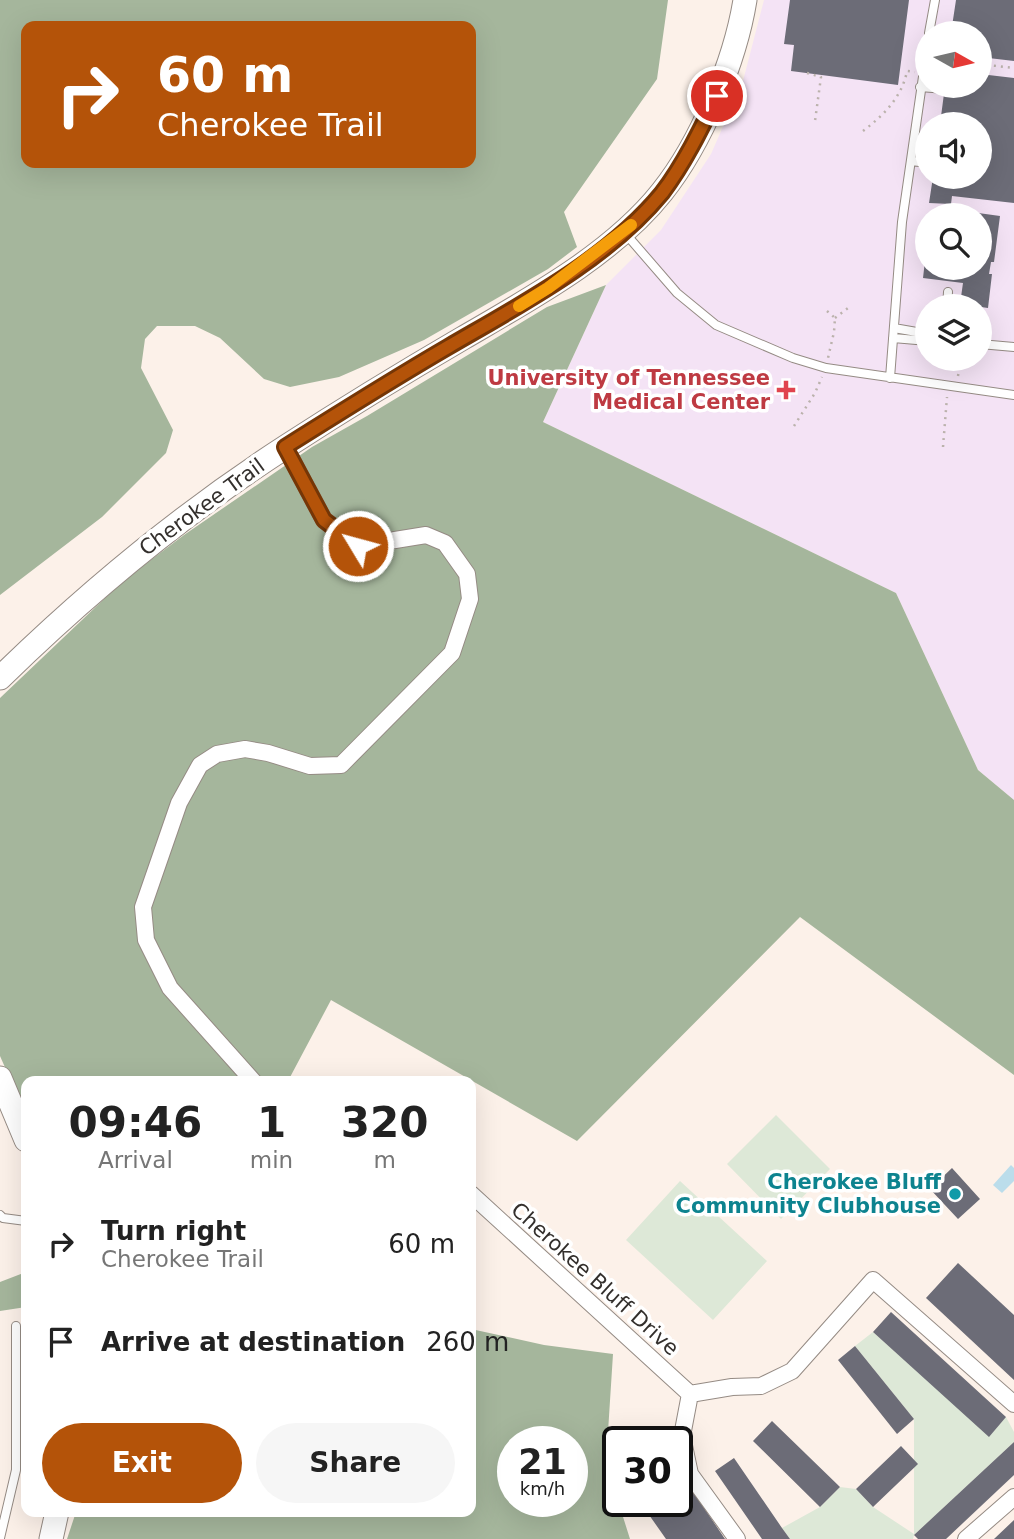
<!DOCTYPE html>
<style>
:root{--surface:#fff;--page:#f6f6f6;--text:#222;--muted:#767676;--accent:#b45309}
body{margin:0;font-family:"DejaVu Sans",sans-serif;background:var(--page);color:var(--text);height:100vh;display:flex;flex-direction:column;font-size:26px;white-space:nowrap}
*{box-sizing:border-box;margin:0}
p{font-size:23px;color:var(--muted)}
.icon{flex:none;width:38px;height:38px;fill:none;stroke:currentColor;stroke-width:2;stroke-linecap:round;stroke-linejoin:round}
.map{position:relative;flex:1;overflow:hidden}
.details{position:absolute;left:21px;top:1076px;width:455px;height:441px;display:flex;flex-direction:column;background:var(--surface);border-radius:14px;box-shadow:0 7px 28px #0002}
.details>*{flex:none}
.top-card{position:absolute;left:21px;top:21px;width:455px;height:147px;border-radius:14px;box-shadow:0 7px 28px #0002;background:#b45309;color:#fff;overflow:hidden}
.needle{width:46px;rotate:98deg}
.controls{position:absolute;left:915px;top:21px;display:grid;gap:14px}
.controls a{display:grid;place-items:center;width:77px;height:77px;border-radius:50%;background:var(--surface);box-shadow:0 7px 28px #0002;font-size:35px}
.speed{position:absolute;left:497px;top:1426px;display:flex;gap:14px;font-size:35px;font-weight:700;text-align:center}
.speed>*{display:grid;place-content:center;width:91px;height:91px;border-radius:50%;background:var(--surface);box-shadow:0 7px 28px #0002;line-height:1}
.speed small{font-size:18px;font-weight:400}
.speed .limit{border:4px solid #111;border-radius:10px;background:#fff;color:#111}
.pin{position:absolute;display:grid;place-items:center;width:60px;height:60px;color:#fff;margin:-30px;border:4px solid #fff;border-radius:50%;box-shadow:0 2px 7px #0007}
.me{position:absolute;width:77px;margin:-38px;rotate:307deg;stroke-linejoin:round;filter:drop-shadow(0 0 5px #0008)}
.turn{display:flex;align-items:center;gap:24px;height:147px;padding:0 21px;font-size:32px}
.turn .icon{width:91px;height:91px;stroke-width:2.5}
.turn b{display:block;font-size:49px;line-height:60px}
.eta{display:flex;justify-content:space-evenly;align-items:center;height:119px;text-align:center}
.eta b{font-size:42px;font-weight:700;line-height:49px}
.button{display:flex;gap:14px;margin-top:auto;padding:14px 21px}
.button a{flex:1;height:80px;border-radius:42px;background:var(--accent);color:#fff;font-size:28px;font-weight:700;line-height:80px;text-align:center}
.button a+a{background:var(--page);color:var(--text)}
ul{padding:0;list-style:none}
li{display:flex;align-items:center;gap:21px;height:98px;padding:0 21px}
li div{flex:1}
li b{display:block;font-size:26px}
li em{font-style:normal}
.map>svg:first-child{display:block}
.medical{fill:#f4e3f5;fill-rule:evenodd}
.green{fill:#dde8d7}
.forest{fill:#a5b69c;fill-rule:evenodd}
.water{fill:#bbddeb}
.building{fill:#6c6c77}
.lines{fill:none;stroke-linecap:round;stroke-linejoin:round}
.lane-casing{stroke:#958b84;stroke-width:10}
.street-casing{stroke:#958b84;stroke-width:18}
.secondary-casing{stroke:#958b84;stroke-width:25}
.path{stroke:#bbb2ac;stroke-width:2.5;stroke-dasharray:2 5;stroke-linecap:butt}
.lane{stroke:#fff;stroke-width:8}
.street{stroke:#fff;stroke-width:16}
.secondary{stroke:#fff;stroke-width:23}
.route-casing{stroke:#753606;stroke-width:18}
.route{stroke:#b45309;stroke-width:12}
.slow{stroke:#f59e0b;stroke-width:12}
.health-dot{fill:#e0444e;stroke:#fff;stroke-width:2.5}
.culture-dot{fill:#0f9aa8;stroke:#fff;stroke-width:2.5}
.labels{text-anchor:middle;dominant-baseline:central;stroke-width:7;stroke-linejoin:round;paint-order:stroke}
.health-label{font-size:21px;font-weight:bold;fill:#be3a42;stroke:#fff;text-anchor:end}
.street-label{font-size:21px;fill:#332f2c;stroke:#fff}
.culture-label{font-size:21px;font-weight:bold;fill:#0d838f;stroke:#fff;text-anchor:end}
</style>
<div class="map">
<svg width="1014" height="1539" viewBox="0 0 1014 1539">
<rect width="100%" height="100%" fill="#fcf1e9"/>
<!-- medical -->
<path class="medical" d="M764,0H1014V800L978,770L896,593L543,422L606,285L661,230L711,154L743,81ZM928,33H980V86H928ZM928,124H980V177H928ZM928,215H980V268H928ZM928,306H980V359H928Z"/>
<!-- green -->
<path class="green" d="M776,1115L830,1169L781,1219L727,1164Z
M680,1181L767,1261L713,1320L626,1240Z
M873,1332L989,1436L1006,1417L1014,1432V1442L914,1535L913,1539H790L782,1528L820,1507L840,1487L856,1489L873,1507L914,1534V1419L855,1346Z"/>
<!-- forest -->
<path class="forest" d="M0,0H668L657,79L564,212L577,247L548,269L424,340L339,377L290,387L264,379L220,338L195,326H157L145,339L141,368L173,430L166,453L102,517L0,595ZM26,26H471V163H26Z
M606,285L543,422L896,593L978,770L1014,800V1075L800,917L577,1141L331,1000L288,1081L26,1082V1115L0,1056V698L123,581L184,535L312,447L367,416L547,307Z
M26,1272V1307L0,1311V1282Z
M471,1329L544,1345L613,1354L606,1463L630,1539H67L76,1512H471ZM513,1442H572V1502H513Z"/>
<!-- water -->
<path class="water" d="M1011,1165L1014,1168V1181L1002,1193L993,1185Z"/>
<!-- building -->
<path class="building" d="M790,0H909L898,85L791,71L794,45L784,44Z
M956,0H1014V61L980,57V33H951Z
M980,74L1014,78V203L952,196L951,204L929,203L933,177H980V124H940L945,86H980Z
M971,212L1000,216L994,262H991L989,274H992L988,308L960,304L963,283L923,278L926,252H928V268H980V215H971Z
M952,1168L980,1199L958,1219L930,1189Z
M958,1263L1014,1315V1380L926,1298Z
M891,1312L1006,1417L989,1437L873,1332Z
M855,1346L914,1419L897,1434L838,1360Z
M772,1421L840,1487L820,1507L753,1441Z
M1014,1442V1475L946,1539H918L914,1535Z
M901,1446L918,1464L873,1507L856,1489Z
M734,1458L782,1528L790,1539H762L715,1471Z
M688,1484L725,1539H666L647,1512L662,1502H677V1491Z
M1014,1520V1539H994Z"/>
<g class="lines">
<!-- lane casing -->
<g class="lane-casing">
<path id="lane" d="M929,33L935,0
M920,87L945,89
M911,161L928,163
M625,233L677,293L716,325L793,358L826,368L1014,395
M947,306L948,292
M894,328L928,334
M893,338L928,341
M980,344L1014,347
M890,378L902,222L928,42
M0,1215L3,1218L26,1221
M0,1538L16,1470V1326"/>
</g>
<!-- street casing -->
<g class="street-casing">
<path id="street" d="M254,1082L170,988L146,940L143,907L179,803L200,765L217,754L245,749L268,753L310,766L341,765L452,653L470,599L467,574L445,543L426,535L358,546L324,520L285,447
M471,1194L690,1394
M690,1394L732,1387L761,1386L792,1371L873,1280L1014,1404
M690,1394L682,1436L690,1474L737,1539
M966,1539L1014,1497"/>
</g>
<!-- secondary casing -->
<g class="secondary-casing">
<path id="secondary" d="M0,678C89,591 182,514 287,446C344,409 403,373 463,338C530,299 613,254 662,192C701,143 735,62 745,0
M0,1078L26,1140
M51,1539L57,1512"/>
</g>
<!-- path -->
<path class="path" d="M980,64L1014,68
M807,73L821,77L815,121
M863,131C884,115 902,97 907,71L915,72
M827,311L835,318L834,332L828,358
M835,318L848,308
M958,376L961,359
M794,426L815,393L822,377
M943,447L947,397"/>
<!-- lane -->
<use href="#lane" class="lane"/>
<!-- street -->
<use href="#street" class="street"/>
<!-- secondary -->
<use href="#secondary" class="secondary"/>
</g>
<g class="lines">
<!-- route casing -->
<g class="route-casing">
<path id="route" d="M358,546L324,520L285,447C339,413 393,379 448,347C520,305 608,259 662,193C684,164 701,129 717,96"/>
</g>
<!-- route -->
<use href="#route" class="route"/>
<!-- slow -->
<path class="slow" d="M519,306L548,288L631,225"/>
</g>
<!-- markers -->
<path class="health-dot" d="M782.5 379.5h7v7h7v7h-7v7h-7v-7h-7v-7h7z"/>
<circle class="culture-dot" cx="955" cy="1194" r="7"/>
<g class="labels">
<!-- health labels -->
<g class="health-label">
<text x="770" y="378">University of Tennessee<tspan x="770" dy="24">Medical Center</tspan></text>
</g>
<!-- street labels -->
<g class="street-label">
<text transform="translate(202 507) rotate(-36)">Cherokee Trail</text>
<text transform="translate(595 1279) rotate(42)">Cherokee Bluff Drive</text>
</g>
<!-- culture labels -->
<g class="culture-label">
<text x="941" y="1182">Cherokee Bluff<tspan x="941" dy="24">Community Clubhouse</tspan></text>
</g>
</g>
</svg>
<div class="controls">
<a><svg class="needle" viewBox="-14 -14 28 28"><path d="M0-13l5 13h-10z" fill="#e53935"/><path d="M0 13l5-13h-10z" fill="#767676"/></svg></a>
<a><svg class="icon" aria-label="sound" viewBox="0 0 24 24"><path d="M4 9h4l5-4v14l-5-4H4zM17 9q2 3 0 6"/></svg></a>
<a><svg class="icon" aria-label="search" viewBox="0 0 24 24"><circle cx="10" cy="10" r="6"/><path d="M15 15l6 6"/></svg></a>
<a><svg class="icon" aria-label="layers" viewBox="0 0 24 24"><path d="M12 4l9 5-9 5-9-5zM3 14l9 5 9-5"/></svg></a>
</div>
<div class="speed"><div>21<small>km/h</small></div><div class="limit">30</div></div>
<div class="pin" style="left:717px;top:96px;background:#d93025"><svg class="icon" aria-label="arrive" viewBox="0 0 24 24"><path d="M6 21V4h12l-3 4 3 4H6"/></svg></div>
<svg class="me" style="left:358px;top:546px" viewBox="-20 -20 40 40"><circle r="17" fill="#b45309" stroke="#fff" stroke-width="3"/><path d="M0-11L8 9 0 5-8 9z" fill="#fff"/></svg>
<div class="top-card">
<div class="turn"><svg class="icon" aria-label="right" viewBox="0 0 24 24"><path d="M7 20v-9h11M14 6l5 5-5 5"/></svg><div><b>60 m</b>Cherokee Trail</div></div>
</div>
<section class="details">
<div class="eta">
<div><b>09:46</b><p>Arrival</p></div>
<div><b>1</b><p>min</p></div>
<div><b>320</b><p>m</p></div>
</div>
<ul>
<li><svg class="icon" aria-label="right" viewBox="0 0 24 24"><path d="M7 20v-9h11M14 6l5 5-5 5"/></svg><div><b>Turn right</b><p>Cherokee Trail</p></div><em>60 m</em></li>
<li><svg class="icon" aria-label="arrive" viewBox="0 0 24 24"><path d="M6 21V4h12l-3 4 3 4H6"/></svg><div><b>Arrive at destination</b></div><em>260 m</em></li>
</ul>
<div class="button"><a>Exit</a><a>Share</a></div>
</section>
</div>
